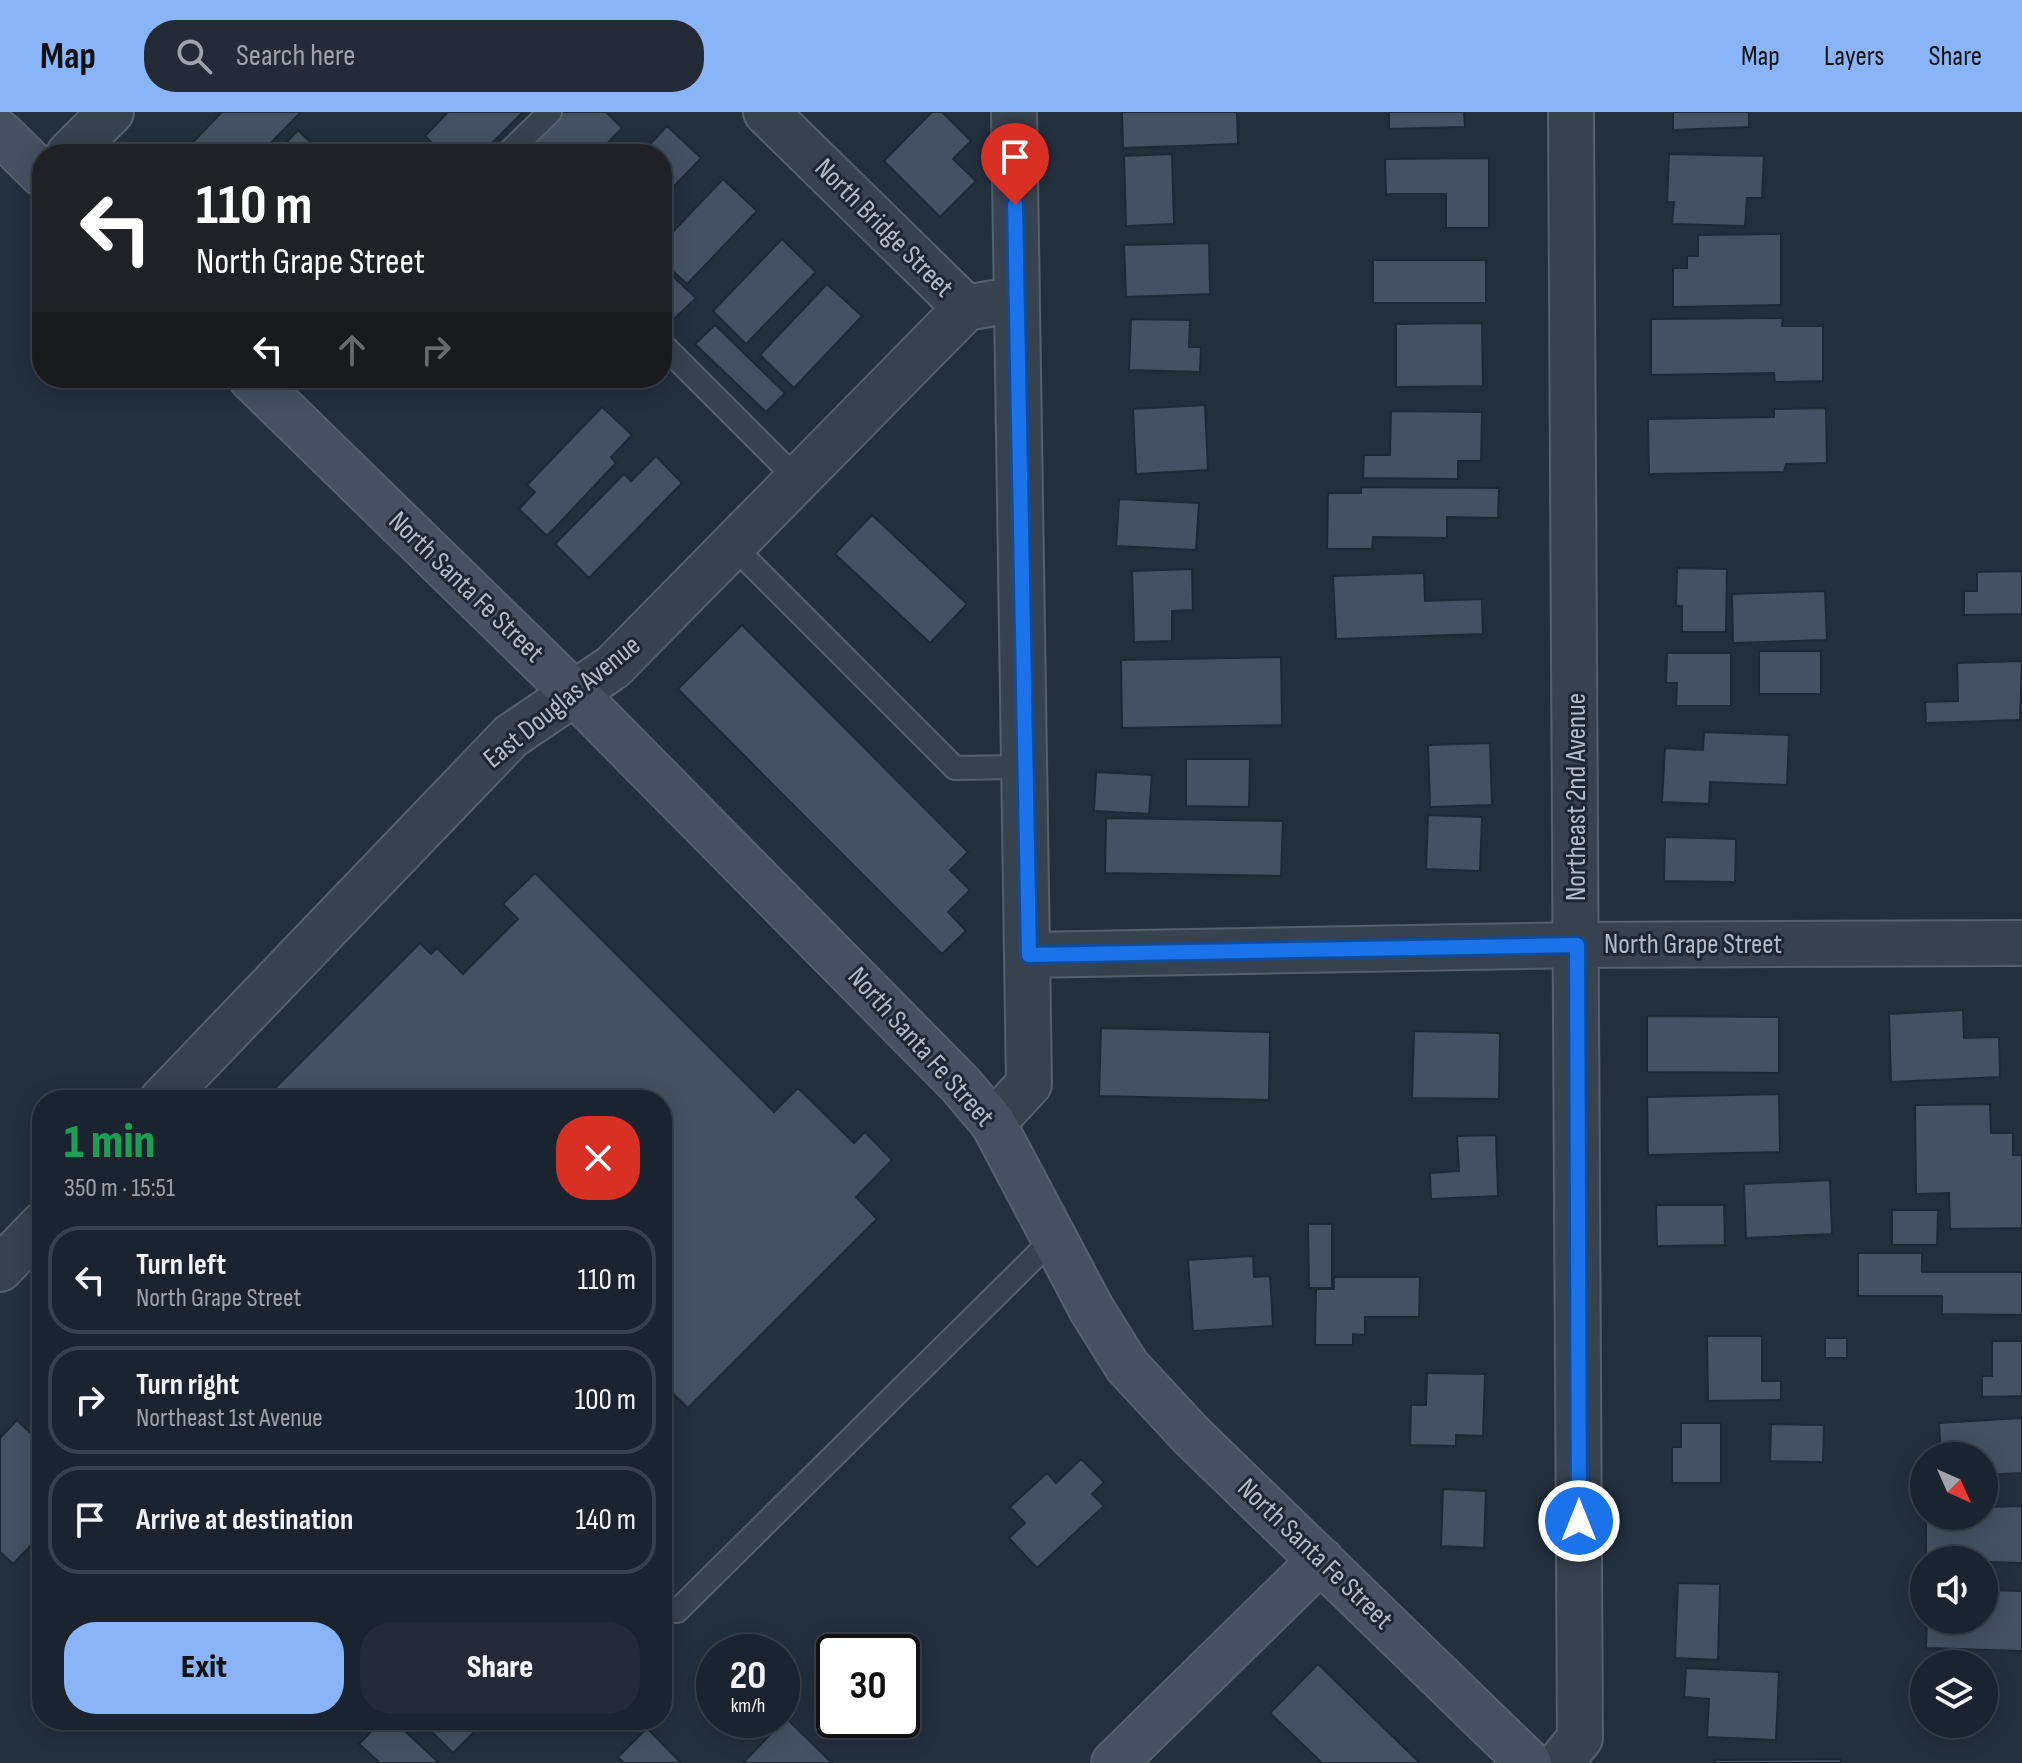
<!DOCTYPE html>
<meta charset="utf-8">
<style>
:root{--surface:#1b232e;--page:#242b36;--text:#f1f3f6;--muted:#a0a4aa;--line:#39404a;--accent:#8ab4f8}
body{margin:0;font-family:"Sofia Sans Condensed",sans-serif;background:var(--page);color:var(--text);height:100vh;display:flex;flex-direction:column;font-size:30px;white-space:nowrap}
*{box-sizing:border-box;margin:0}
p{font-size:26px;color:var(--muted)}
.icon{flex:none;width:44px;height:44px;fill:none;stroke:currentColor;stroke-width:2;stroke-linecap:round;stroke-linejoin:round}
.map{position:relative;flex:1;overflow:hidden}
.sheet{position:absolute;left:32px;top:978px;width:640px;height:640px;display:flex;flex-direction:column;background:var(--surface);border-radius:32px;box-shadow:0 4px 20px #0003,0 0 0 2px var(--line)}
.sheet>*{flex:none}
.guide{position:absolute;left:32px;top:32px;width:640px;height:244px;border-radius:32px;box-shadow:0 4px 20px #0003,0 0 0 2px var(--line);background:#202124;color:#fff;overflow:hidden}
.needle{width:52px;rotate:135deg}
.buttons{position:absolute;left:1910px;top:1330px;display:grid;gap:16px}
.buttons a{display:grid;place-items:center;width:88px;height:88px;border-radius:50%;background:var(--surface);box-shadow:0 4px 20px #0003,0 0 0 2px var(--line);font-size:40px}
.speed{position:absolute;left:696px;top:1522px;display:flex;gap:16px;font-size:40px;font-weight:700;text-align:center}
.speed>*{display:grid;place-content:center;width:104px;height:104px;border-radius:50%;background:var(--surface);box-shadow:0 4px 20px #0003,0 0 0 2px var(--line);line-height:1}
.speed small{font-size:20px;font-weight:400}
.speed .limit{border:4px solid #111;border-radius:12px;background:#fff;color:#111}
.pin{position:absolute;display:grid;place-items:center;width:68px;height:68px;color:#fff;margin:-82px -34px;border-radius:50% 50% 50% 0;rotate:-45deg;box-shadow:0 0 8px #0007}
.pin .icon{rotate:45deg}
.me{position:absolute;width:88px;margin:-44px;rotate:0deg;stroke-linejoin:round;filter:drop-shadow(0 0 6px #0008)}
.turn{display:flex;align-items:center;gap:28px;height:168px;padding:0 32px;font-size:36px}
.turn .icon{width:104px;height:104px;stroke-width:2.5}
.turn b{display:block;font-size:56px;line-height:68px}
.lanes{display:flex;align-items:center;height:76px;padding:0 32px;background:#0003;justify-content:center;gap:40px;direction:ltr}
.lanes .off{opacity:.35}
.round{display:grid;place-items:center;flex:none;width:84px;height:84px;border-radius:32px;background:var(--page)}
.overview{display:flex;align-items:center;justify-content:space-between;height:136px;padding:0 32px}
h1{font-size:48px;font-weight:800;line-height:60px;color:#1e9e55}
.action{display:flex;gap:16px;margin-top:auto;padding:16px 32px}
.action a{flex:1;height:92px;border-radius:32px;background:var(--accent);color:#111;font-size:32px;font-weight:800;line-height:92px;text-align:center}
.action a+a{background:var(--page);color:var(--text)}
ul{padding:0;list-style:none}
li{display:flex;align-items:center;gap:24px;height:108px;margin:0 16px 12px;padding:0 16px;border:4px solid var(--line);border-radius:32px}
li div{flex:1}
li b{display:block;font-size:30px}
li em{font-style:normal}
header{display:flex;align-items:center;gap:48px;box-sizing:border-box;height:112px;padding:0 40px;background:var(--accent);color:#111}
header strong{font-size:38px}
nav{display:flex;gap:44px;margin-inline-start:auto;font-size:28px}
.search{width:560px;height:72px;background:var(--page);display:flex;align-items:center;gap:20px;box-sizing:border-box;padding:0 28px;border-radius:32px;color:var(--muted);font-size:30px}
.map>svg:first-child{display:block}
.building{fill:#455162;stroke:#1f2835;stroke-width:2}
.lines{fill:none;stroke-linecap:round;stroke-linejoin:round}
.lane-casing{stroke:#565f6c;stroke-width:26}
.street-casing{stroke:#565f6c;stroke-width:48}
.secondary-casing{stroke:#565f6c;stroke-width:48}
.lane{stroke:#38414e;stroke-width:22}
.street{stroke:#38414e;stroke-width:44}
.secondary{stroke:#465061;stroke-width:44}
.route-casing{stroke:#114b97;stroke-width:20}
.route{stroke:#1a73e8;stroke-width:14}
.labels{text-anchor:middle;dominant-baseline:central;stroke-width:6;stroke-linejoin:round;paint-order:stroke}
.street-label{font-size:28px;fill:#b4bcc9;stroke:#1d2633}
</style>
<header>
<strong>Map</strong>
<div class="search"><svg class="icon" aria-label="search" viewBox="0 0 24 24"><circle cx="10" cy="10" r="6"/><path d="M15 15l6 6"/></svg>Search here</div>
<nav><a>Map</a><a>Layers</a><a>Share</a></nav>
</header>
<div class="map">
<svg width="2022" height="1651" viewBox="0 0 2022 1651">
<rect width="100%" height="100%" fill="#242f3e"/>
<!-- building -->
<path class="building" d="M222,0H301L260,42H203L192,31Z
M448,0H523L481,42H443L425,24Z
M562,0H606L622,16L597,42H521Z
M932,0H942L971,29L953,47L976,69L940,105L884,49Z
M1122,0H1237L1238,32L1123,36Z
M1389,0H1464L1465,15L1389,17Z
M1673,0H1749V15L1673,18Z
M667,14L701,46L662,87V42H641Z
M298,18L323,42H276Z
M1172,42L1174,112L1126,114L1124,44Z
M1669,42L1764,44L1762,86H1747L1745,114L1672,112L1674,90H1667Z
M1489,46V116H1446V82H1386L1385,47Z
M723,67L757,99L687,172L662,149V131Z
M1781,122V193L1673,195V156H1687V144H1698V123Z
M782,127L816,160L746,232L713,199Z
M1209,131L1210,182L1126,185L1124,133Z
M1373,148H1486V191H1373Z
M662,154L696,186L672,209L662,199Z
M827,172L862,204L794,276L760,243Z
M1783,206L1782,214H1823V269L1775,270L1774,261L1651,263V207Z
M1131,207L1190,208L1189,235H1201L1200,260L1129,258Z
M1482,211L1483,274L1396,275V212Z
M715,213L785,281L766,300L695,232Z
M1205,293L1208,358L1136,362L1133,297Z
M602,295L632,323L611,345L616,351L547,424L519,397L535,380L527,373Z
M1826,296L1827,351L1786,352L1784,360L1649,362L1648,307L1774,305V297Z
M1391,299L1482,300L1481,349H1458V367L1363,366L1364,343H1390Z
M656,344L682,371L589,466L555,432L624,362L631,369Z
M1361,375L1499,376L1498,406L1447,405V426L1373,425L1372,437H1327L1328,381H1361Z
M1119,387L1199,391L1196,438L1116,434Z
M872,403L967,492L930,531L835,442Z
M1677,456L1727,457L1726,520H1682V494H1676Z
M1192,457L1193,498L1172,499V529L1134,530L1132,459Z
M2022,459V502L1964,503V479H1977V460Z
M1424,461L1425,489L1482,487L1483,522L1336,527L1333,464Z
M1825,479L1827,528L1733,531L1732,482Z
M742,513L968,740L950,758L970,778L948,800L966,819L942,842L678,577Z
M1759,539H1821V582H1759Z
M1667,541H1731V594H1676L1677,571H1666Z
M1281,545L1282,613L1122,616L1121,548Z
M2022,549L2020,608L1926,611L1925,590L1958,589L1957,551Z
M1704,620L1789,623L1787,673L1710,670L1709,692L1662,690L1665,636L1703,638Z
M1490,631L1492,693L1430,695L1428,633Z
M1186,647H1250L1249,695L1186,694Z
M1096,660L1152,663L1149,702L1094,699Z
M1428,703L1482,705L1480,759L1426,757Z
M1106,706L1283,709L1281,764L1105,761Z
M1665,725L1736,727L1735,770L1664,769Z
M535,761L774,1000L798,976L854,1031L865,1020L892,1048L856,1085L877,1107L688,1296L662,1271V988H285L274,977L420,831L431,842L437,836L463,862L518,807L503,792Z
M1963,898L1964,926L1999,925L2000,965L1891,970L1889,902Z
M1647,904L1779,905V961L1647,960Z
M1101,916L1270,920L1269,988L1099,984Z
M1414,919L1500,921L1499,987L1412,986Z
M1779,982L1780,1040L1648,1043L1647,985Z
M1990,992L1991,1021H2013V1043H2022V1116L1950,1117L1949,1081L1916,1082L1915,993Z
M1496,1023L1498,1084L1431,1087L1430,1061L1459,1059L1457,1024Z
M1830,1068L1832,1122L1746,1126L1744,1072Z
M1656,1093H1724L1725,1133L1657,1134Z
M1892,1098H1938L1937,1133H1892Z
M1308,1112H1332V1176H1309Z
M1858,1141H1922V1160H2022V1203L1942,1202V1184H1858Z
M1253,1144L1254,1165L1270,1164L1273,1214L1193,1219L1188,1148Z
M1334,1165H1420L1419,1205H1365V1223L1353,1222V1233H1315L1316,1177H1334Z
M1707,1224H1762V1269H1781V1288L1708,1289Z
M1825,1226H1847V1246H1825Z
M1992,1229H2022V1284L1982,1285V1264H1992Z
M1427,1261L1485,1262L1483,1324L1456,1323V1334L1410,1333L1411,1293H1426Z
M2022,1306V1361L1984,1363V1344H1941L1939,1311Z
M17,1308L42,1332V1375L35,1382L42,1388V1422L13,1452L0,1440V1326Z
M1681,1311H1721V1371H1672V1335H1681Z
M1771,1312L1824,1313L1823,1350L1770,1349Z
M1081,1347L1104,1370L1092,1382L1104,1394L1037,1456L1009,1426L1025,1411L1010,1395L1047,1361L1056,1371Z
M1443,1377L1486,1379L1484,1436L1441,1434Z
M2022,1394V1451L1926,1448V1404H1984V1395Z
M1678,1471L1720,1472L1718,1548L1675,1546Z
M1984,1478L2022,1479V1539L1926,1536L1927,1508H1984Z
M1318,1552L1420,1651H1322L1270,1601Z
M1686,1556L1779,1560L1776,1628L1707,1625L1709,1587L1684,1585Z
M786,1606L832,1651H743Z
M382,1608H393L439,1651H380L359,1632Z
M420,1608H478L482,1612L453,1641Z
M647,1616L681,1651H624L618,1645Z
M1841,1647V1651H1715V1648Z"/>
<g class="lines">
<!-- lane casing -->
<g class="lane-casing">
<path id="lane" d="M507,42L550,0
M662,232L798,368
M733,434L955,656L1024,655
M677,1499L1055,1125"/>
</g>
<!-- street casing -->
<g class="street-casing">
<path id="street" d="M766,0L966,196L994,191
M69,42L111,0
M1029,843L1577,833L2022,831
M162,988L511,624L613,555L966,196
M993,1011L1029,972L1014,0
M0,1157L42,1113
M1560,1651L1580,1626L1571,0"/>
</g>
<!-- secondary casing -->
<g class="secondary-casing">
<path id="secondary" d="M0,21L42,62
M251,266L574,581L960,972L993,1011L1092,1198L1127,1254L1191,1323L1529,1651
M1114,1651L1321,1448"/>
</g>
<!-- lane -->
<use href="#lane" class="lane"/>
<!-- street -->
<use href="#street" class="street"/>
<!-- secondary -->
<use href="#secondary" class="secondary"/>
</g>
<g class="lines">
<!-- route casing -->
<g class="route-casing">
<path id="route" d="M1015,93L1029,843L1577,833L1579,1409"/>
</g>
<!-- route -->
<use href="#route" class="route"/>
</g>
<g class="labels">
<!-- street labels -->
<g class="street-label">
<text transform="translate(884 116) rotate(45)">North Bridge Street</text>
<text transform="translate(466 475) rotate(44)">North Santa Fe Street</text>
<text transform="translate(562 590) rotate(-39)">East Douglas Avenue</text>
<text transform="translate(1576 685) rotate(-90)">Northeast 2nd Avenue</text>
<text x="1693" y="832">North Grape Street</text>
<text transform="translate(921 935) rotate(48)">North Santa Fe Street</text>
<text transform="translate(1315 1442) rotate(44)">North Santa Fe Street</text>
</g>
</g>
</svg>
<div class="buttons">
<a><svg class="needle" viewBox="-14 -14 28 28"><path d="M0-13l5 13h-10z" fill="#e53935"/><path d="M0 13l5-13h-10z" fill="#a0a4aa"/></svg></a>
<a><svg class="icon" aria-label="sound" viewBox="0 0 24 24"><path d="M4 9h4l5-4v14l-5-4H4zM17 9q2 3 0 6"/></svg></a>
<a><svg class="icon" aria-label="layers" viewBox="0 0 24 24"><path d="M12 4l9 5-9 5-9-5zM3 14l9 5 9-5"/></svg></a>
</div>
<div class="speed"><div>20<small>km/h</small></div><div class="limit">30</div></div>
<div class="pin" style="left:1015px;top:93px;background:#d93025"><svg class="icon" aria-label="arrive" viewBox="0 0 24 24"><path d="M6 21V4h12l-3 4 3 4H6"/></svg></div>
<svg class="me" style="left:1579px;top:1409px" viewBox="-20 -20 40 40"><circle r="17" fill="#1a73e8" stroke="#fff" stroke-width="3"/><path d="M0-11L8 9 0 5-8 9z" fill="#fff"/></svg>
<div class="guide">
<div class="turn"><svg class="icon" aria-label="left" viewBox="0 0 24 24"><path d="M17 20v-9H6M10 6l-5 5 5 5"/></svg><div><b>110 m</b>North Grape Street</div></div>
<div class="lanes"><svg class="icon" aria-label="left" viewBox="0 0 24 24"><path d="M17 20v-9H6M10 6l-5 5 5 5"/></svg><svg class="icon off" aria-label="ahead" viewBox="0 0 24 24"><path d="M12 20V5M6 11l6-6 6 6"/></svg><svg class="icon off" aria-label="right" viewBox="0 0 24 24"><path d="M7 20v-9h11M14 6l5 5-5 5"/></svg></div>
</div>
<section class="sheet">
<div class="overview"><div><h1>1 min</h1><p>350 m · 15:51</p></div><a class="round" style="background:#d93025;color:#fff"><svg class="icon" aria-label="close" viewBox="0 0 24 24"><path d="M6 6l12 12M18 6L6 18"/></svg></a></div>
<ul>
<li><svg class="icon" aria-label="left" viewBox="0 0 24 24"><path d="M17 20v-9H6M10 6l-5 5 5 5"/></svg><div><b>Turn left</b><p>North Grape Street</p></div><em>110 m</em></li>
<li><svg class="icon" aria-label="right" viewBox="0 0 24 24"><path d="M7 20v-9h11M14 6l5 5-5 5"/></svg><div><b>Turn right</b><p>Northeast 1st Avenue</p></div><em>100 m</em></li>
<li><svg class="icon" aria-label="arrive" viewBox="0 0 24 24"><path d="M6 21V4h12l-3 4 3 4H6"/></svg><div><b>Arrive at destination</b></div><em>140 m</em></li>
</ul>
<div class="action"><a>Exit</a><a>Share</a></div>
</section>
</div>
